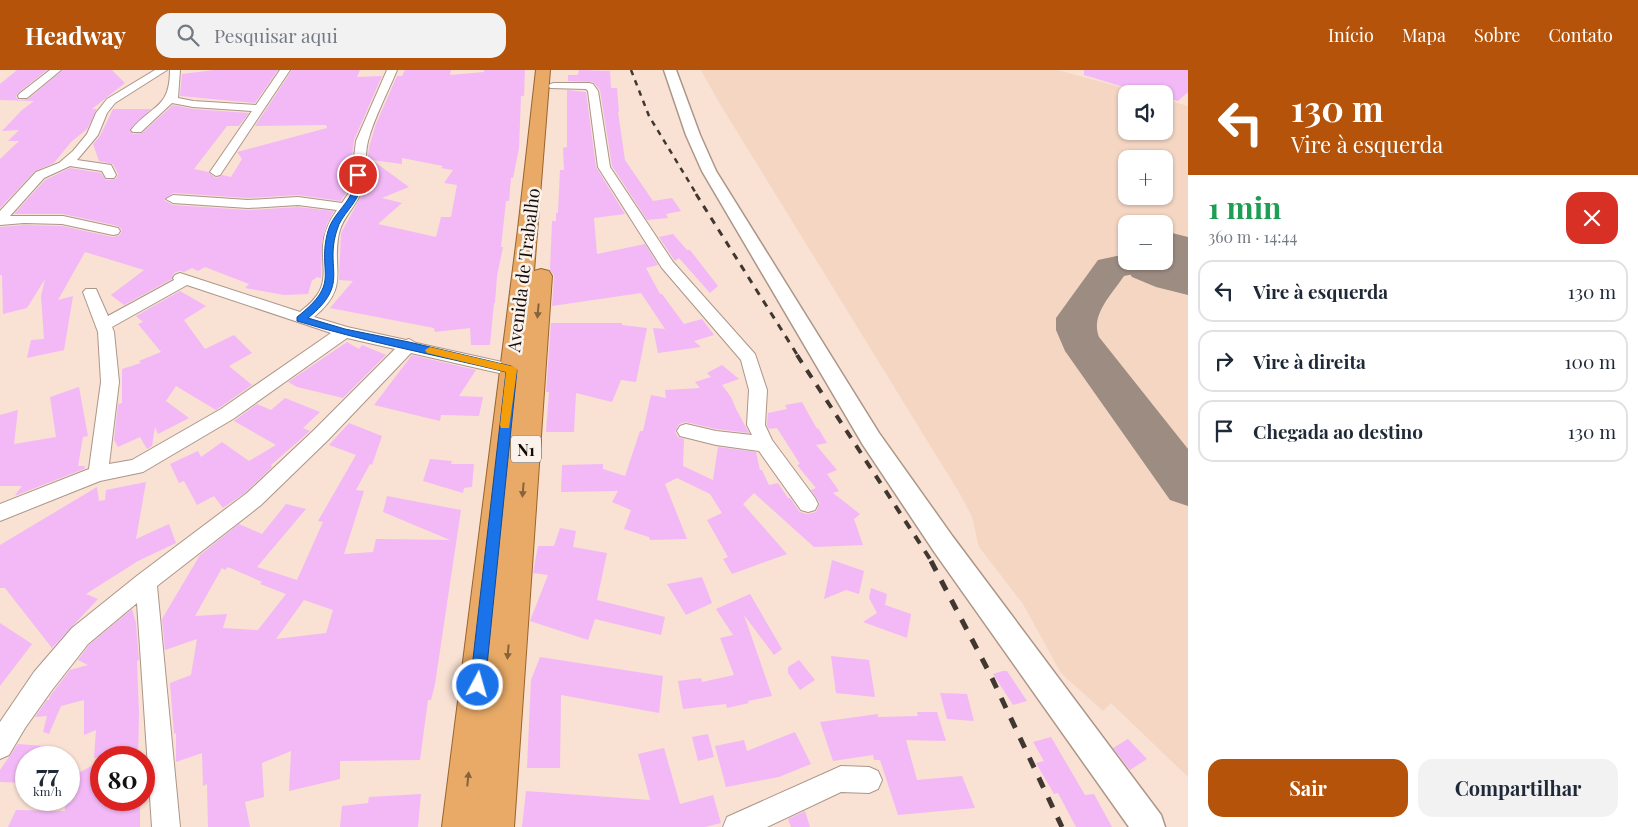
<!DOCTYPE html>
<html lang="pt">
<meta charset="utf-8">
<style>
:root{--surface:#fff;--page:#f2f2f3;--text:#1f2937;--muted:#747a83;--line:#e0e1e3;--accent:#b45309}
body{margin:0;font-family:"Playfair Display",serif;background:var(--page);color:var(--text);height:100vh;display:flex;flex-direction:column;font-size:19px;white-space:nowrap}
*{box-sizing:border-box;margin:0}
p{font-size:16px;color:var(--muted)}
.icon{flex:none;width:28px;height:28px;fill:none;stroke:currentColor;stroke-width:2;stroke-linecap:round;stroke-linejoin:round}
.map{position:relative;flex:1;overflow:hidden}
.details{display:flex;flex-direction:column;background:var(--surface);width:450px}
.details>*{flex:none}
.guide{background:#b45309;color:#fff;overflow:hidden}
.buttons{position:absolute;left:1118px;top:15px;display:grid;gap:10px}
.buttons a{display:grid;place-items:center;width:55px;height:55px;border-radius:10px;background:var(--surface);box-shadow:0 1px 4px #0004;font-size:25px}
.speed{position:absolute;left:15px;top:676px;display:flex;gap:10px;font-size:25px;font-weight:700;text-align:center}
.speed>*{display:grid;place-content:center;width:65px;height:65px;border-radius:50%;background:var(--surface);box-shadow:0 1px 4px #0004;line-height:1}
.speed small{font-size:12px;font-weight:400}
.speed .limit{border:8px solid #d22;background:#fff;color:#111}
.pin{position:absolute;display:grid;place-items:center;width:42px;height:42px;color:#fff;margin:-21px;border:2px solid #fff;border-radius:50%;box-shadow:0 1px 5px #0007}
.me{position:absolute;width:55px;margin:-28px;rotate:6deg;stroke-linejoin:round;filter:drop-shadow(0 0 4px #0008)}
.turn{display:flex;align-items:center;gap:18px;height:105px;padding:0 20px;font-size:22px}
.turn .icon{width:65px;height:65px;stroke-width:2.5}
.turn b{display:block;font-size:35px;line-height:42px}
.round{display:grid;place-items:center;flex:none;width:52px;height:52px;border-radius:15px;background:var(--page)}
.headline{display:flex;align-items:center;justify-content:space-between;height:85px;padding:0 20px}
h1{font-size:30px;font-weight:700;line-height:38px;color:#1e9e55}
.button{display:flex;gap:10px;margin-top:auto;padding:10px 20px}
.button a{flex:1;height:58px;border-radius:15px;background:var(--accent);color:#fff;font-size:20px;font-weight:700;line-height:58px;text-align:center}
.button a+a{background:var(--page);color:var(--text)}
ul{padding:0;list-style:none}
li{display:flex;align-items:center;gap:15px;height:62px;margin:0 10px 8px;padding:0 10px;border:2px solid var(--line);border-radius:15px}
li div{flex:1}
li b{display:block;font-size:19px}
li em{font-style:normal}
header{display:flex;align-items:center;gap:30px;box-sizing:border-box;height:70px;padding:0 25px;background:var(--accent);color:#fff}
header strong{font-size:24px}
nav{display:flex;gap:28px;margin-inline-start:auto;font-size:18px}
.search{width:350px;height:45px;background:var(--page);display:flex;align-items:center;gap:12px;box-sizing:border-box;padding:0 18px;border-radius:15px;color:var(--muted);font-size:19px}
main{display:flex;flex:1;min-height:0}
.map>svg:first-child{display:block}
.built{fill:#f4d6c3;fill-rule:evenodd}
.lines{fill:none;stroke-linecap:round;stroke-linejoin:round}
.taxiway{fill:#9d8c82;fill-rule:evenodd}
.runway{fill:#9d8c82;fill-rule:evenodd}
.building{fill:#f2b9f6;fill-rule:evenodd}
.minor-casing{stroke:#ac9688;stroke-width:2}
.tertiary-casing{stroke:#ac9688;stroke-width:3}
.trunk-casing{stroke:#9a642b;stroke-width:2}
.minor{fill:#fff;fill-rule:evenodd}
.tertiary{fill:#fff;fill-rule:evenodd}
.trunk{fill:#e8aa66;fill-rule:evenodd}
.rail-far3{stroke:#413731;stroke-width:2.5;stroke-dasharray:5.5 5.5;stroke-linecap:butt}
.rail-far2{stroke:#413731;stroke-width:3;stroke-dasharray:7 7;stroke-linecap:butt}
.rail-far1{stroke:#413731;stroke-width:4;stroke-dasharray:9 9;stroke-linecap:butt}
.rail{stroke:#413731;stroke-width:5;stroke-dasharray:11 11;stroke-linecap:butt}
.oneway{fill:#87623b}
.route{fill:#1a73e8;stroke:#114b97}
.slow{fill:#f59e0b}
.labels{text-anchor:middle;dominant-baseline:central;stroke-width:5;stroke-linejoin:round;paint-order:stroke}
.shield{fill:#fbf2ec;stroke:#57504b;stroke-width:1}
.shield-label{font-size:16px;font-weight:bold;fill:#110a06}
.street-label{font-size:18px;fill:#110a06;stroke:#fbf2ec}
</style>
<header>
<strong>Headway</strong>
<div class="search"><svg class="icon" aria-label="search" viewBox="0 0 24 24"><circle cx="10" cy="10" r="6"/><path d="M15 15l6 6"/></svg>Pesquisar aqui</div>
<nav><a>Início</a><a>Mapa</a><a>Sobre</a><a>Contato</a></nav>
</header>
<main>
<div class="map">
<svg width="1188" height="757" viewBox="0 0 1188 757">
<rect width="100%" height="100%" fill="#f9e1d3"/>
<!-- built -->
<path class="built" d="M701,0H1058L1145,24H1126V61H1164V29L1188,36V707L1111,633L1103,641L1061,603L1023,534L979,477L972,447L960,424L717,29ZM1126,89H1164V126H1126ZM1126,154H1164V191H1126Z"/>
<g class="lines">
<!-- taxiway -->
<path class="taxiway" d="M1164,181L1188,185V201L1177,204L1144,202L1124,206C1112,224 1090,245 1099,267L1188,379V436L1170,430L1065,281L1056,260V248L1098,190L1126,184V191H1164Z"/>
<!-- runway -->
<path class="runway" d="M1164,161L1188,167V225L1156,217L1132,207L1119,188L1126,177V191H1164Z"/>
</g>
<!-- building -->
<path class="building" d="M17,0H47L18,23L16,27L19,30L28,29L63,0H112L125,13L92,39H97L87,59L71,72L54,93L35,101L0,138V89L19,71H8L19,60L2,61L22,40L34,31L0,30V14Z
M214,0H278L255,33L180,26L182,4Z
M292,0H360L357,7L382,6L354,70L348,120L341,131L298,125L248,128L173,123L164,130L173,135L248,140L298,137L334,141L326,156L322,171L321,208L316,207L315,209L312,210L308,224L284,225L245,218L249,214L205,197L198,201L192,198L184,202L179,201L174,203L172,209L124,235L111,225L144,200L85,182L58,230L73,226L64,280L27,288L31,270L44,269L41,226L45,209L27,238L3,244L2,205H0V157L24,155L62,156L113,167L120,165L122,160L118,156L63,144H14L45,110L70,98L101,103L106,110L116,109L118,104L113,94L99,91L93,74L100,66L113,39H151L130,59L133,64L142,63L173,35L193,39L249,43L239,56H227L194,99L208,102L216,108L222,105L231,107L242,89L237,82L327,58L326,55L255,56Z
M405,0H451L450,5L484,2V0H525L524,26H521L519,78L513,108H511L509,131H506L501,177H503L497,206L495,233H494L490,275H471L470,258L435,262L434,258L330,238L353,211L339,210L341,163L364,121L369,77L376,54L397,6H402ZM402,88L443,96L441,98L453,100L444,113L457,115L451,147H441L436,167L378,154L402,133L382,128L409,117L372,90L402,94Z
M579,0L610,1L611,18H617L619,42H618L625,90L653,131L672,128L681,141L666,144L668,148L647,150L612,96L600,20L593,12L568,11V5H578Z
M1084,0H1188V22L1178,31L1164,27V24H1147L1084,5Z
M567,20L586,22L596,97L625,144L594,148L597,184L645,174L658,195L646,198L660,224H662L684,254L702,249L714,265L694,271L701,277L658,283L653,258L665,259L641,223L552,236L554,206L550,200L552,151H556V143H558L560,100H564L563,78L567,77Z
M673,164L687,180H690L718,216L710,223L679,188L675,191L659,167Z
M180,221L206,236L184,250L205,279L234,265L252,283L229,296L252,315L216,340L176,316L166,331L189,348L158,364L155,357L152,376L147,379L140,367L118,377L114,370L118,334L122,333V299L141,293L139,291L161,282L138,254L143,252L136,246Z
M551,253H622V255L647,258L636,312L621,310L612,332L576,323L574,362H546L549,322H546Z
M347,272L359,279L362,275L386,285L343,328L297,317L288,312Z
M412,285L476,300L459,326L483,327L479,346L441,345L440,351L374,335Z
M722,295L739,309L722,315L731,327L736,339L749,363L716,359L686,352L679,354L675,362L678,367L684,369L683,396L713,410L718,377L756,382L760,400H762L769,415L778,413L788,428H790L800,442L807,444L816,442L820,433L811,420L816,418L797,395L800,394L777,358L769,359L767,355L768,343L787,339L785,335L802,332L817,359L818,358L827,373L816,375L837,400L827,404L839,421L833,423L860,444L854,449L863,475L814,477L754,423L743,434L787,484L732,504L723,489L728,487L707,450L722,443L710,424L677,408L665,414L687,469L650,470L649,467L624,459L631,440L612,432L618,421L561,422L562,395L603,394V399L625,406L640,361H643L651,325L666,328L665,320L700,318L695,312L711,307L707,303Z
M79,317L88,366L83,367L78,396H85L84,399L17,425H15L22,416H0V345L18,340L14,374L56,367L50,327Z
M285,328L320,342L303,358L310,361L271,395L272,397L246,422L223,438L214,426L197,435L184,411L179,413L170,394L198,381L201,387L222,372L249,391L276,375L234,351L257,334L271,340Z
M349,353L382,366L372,395L370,394L356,420L364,421L344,484L373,482L376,469L450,470L383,442L387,426L461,440L435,614L431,630H428L420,690L340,691V709L289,721L291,681L262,693L264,727L245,732L250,757H208L207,714L203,716L202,683L176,692V663L174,664L170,613L191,605L197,569L165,580L162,549L200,485L239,454L262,464L286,434L306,439L257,497L297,510L323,452L318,451L356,385L329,375ZM228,497L262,512L260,514L286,524L258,560L223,558L227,544L195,546L222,498L225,500ZM304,530L333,540L326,563L276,569Z
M430,389L452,391L451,394H474L472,417L464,418L463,423L423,411Z
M146,412L136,469L169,454L176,473L138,491L86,524L98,529L52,578L5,518H0V475L97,417L99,431L105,430L106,420Z
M560,458L576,461L573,477L607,483L597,530L665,547L661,565L595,549L588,570L530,551L548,505L533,503L538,476H554Z
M832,490L864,501L859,524L846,520L824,529Z
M702,507L712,533L686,545L667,514Z
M871,518L887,524L885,535L911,544L907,568L863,552L877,543L869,528Z
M750,524L782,579L774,585L744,545L772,626L748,631L749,633L727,638L726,634L683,639L678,611L701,608L702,612L734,605L720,568L733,565L716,539Z
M132,539L136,553L139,590L137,591L139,643L138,688H94L96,660L84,665V630L61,636L49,664L43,662L47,646L35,647L47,630H49L50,626L70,600L88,595L78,590L89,575Z
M0,553L32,574L0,616Z
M831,586L869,590L875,627L836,623Z
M540,587L663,606L659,643L561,625L560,698H527L531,610Z
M799,590L815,610L800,620L788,603V597Z
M1003,601H1007L1027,631L1013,635L993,604Z
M940,623L967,624L974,651L947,649Z
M917,642H937L946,671L906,670L917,710L962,706L975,738L898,745L880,690H874L873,685L833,691L820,652L878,644V647L918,646Z
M795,662L811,694L779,707L726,717L715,676L744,670L747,681Z
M708,664L714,687L698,691L692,667Z
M1051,667L1085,725L1094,724L1112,757H1076L1058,723L1054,724L1036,693L1044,691L1033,672Z
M1128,669L1147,689L1130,700L1113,678Z
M18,674L55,677L54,688H26V713L0,712V700Z
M664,678L680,734L713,725L721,753L705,757H522L526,721L650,730L638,684Z
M101,691V730H140V757H8L16,740L65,741L64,730H69V708Z
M421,724L418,757H340L342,736L368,733L369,727Z
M805,741L810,757H791L788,749Z"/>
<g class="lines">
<!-- minor casing -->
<g class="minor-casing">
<path id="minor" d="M50,0H61L27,28H19L18,26L19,24Z
M155,0H167L115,33L107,43L98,65L77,90L111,95L116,105L114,108H106L102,101L70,96L44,108L10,146H63L118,158L120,161L118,164L113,165L62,154L24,153L0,155V141L36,102L59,93L73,81L87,64L96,43L107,29Z
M170,0H180L178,28L193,31L256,35L280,0H290L220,105L216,106L210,102L252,41L193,37L172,33L141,62H133L131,60C152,34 170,39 170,0Z
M387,0H397C388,22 374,48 368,71C364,87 367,105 362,120C357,136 343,146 339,163C331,200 351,216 314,247L347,257L406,270L409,269L416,273L525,297L531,299L534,303L531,307L525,309L411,283L328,370L261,435L157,516L180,757H152L137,533L88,574L52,620L25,658L9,685L0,689V652L34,602L72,558L138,505L247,423L314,360L395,279L347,268L233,349L143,402L100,411L0,451V434L89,399L101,312L98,262L83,222L86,219H96L108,246L174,210L173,208L175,205L180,203L300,242C307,236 314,231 319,222C327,208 322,192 323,176C324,162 329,151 337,140L298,135L248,138L173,133L166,129L173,125L248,130L298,127L342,133L350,121L356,71ZM187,215L331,263L221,339L132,390L109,394L119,312L114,262L112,257Z
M554,13H589L593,14L598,21L610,97L673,192L755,284L767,320L765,355L772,370L815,428L818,434L815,440L808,442L801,440L759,381L716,375L680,366L677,361L680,356L686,354L716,361L752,365L747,355L749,320L741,290L662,198L598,97L588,21L586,19L550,18L549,16L550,14Z
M841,696L869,697L878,701L882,710L878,719L869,723L841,722L767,757H723L727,747Z"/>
</g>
<!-- tertiary casing -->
<g class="tertiary-casing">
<path id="tertiary" d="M664,0H676L700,65L716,101L879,363L953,467L1161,745L1165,757H1129L935,483L863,375L702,101L686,65Z"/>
</g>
<!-- trunk casing -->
<g class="trunk-casing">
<path id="trunk" d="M536,0H550L534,201L541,199L549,201L552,206L514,757H442L518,159Z"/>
</g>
<!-- minor -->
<use href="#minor" class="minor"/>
<!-- tertiary -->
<use href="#tertiary" class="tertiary"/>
<!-- trunk -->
<use href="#trunk" class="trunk"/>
<!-- rail-far3 -->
<path class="rail-far3" d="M631,0L649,46L697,125"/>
<!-- rail-far2 -->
<path class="rail-far2" d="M696,124L798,286"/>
<!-- rail-far1 -->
<path class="rail-far1" d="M797,285L932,492"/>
<!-- rail -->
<path class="rail" d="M931,491L990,604L1062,757"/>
</g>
<!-- one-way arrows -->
<defs><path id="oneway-solid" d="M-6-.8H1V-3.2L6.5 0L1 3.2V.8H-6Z" transform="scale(1.25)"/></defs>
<g class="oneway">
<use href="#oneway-solid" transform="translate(538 241) rotate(95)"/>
<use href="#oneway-solid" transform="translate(523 420) rotate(95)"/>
<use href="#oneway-solid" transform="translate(508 582) rotate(95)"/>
<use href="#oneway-solid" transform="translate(468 709) rotate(-84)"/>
</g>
<!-- route -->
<path class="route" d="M356,103L362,105C362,110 362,115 360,120C356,135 341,145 337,160C324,200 351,213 308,248L345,259L409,272L511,296L517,300L485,615L483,620L478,622L472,620L470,615L506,302C436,285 366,272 297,251V247C343,211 316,204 328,161C332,146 346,136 352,122C354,116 354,109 356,103Z"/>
<!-- slow -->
<path class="slow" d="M430,277L515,297L517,300L509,358H501L500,355L506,302L427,283L425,280Z"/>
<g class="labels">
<!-- shield labels -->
<rect class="shield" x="511" y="365.5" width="30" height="27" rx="4"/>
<g class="shield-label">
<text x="526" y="379">N1</text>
</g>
<!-- street labels -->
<g class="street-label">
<text transform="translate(523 200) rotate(-83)">Avenida de Trabalho</text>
</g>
</g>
</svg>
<div class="buttons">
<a><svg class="icon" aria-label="sound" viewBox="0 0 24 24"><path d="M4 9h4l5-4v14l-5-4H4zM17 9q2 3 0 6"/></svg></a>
<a>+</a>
<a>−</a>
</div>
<div class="speed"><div>77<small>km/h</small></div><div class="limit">80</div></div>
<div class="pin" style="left:358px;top:105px;background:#d93025"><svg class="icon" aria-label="arrive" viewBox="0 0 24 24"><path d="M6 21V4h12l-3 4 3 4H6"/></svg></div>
<svg class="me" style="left:478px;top:615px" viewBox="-20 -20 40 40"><circle r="17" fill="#1a73e8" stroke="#fff" stroke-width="3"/><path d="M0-11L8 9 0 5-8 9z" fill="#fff"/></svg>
</div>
<section class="details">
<div class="guide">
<div class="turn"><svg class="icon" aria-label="left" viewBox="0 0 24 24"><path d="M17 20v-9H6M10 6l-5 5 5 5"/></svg><div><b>130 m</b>Vire à esquerda</div></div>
</div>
<div class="headline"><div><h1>1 min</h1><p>360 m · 14:44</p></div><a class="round" style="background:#d93025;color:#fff"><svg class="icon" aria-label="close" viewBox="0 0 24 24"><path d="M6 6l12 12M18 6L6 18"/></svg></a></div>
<ul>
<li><svg class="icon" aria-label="left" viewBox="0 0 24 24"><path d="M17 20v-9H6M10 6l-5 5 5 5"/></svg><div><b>Vire à esquerda</b></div><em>130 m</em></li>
<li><svg class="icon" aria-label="right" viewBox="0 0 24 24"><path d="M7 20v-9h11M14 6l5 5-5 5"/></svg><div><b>Vire à direita</b></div><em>100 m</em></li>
<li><svg class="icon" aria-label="arrive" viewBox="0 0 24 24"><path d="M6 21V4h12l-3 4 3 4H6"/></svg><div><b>Chegada ao destino</b></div><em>130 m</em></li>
</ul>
<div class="button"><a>Sair</a><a>Compartilhar</a></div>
</section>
</main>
